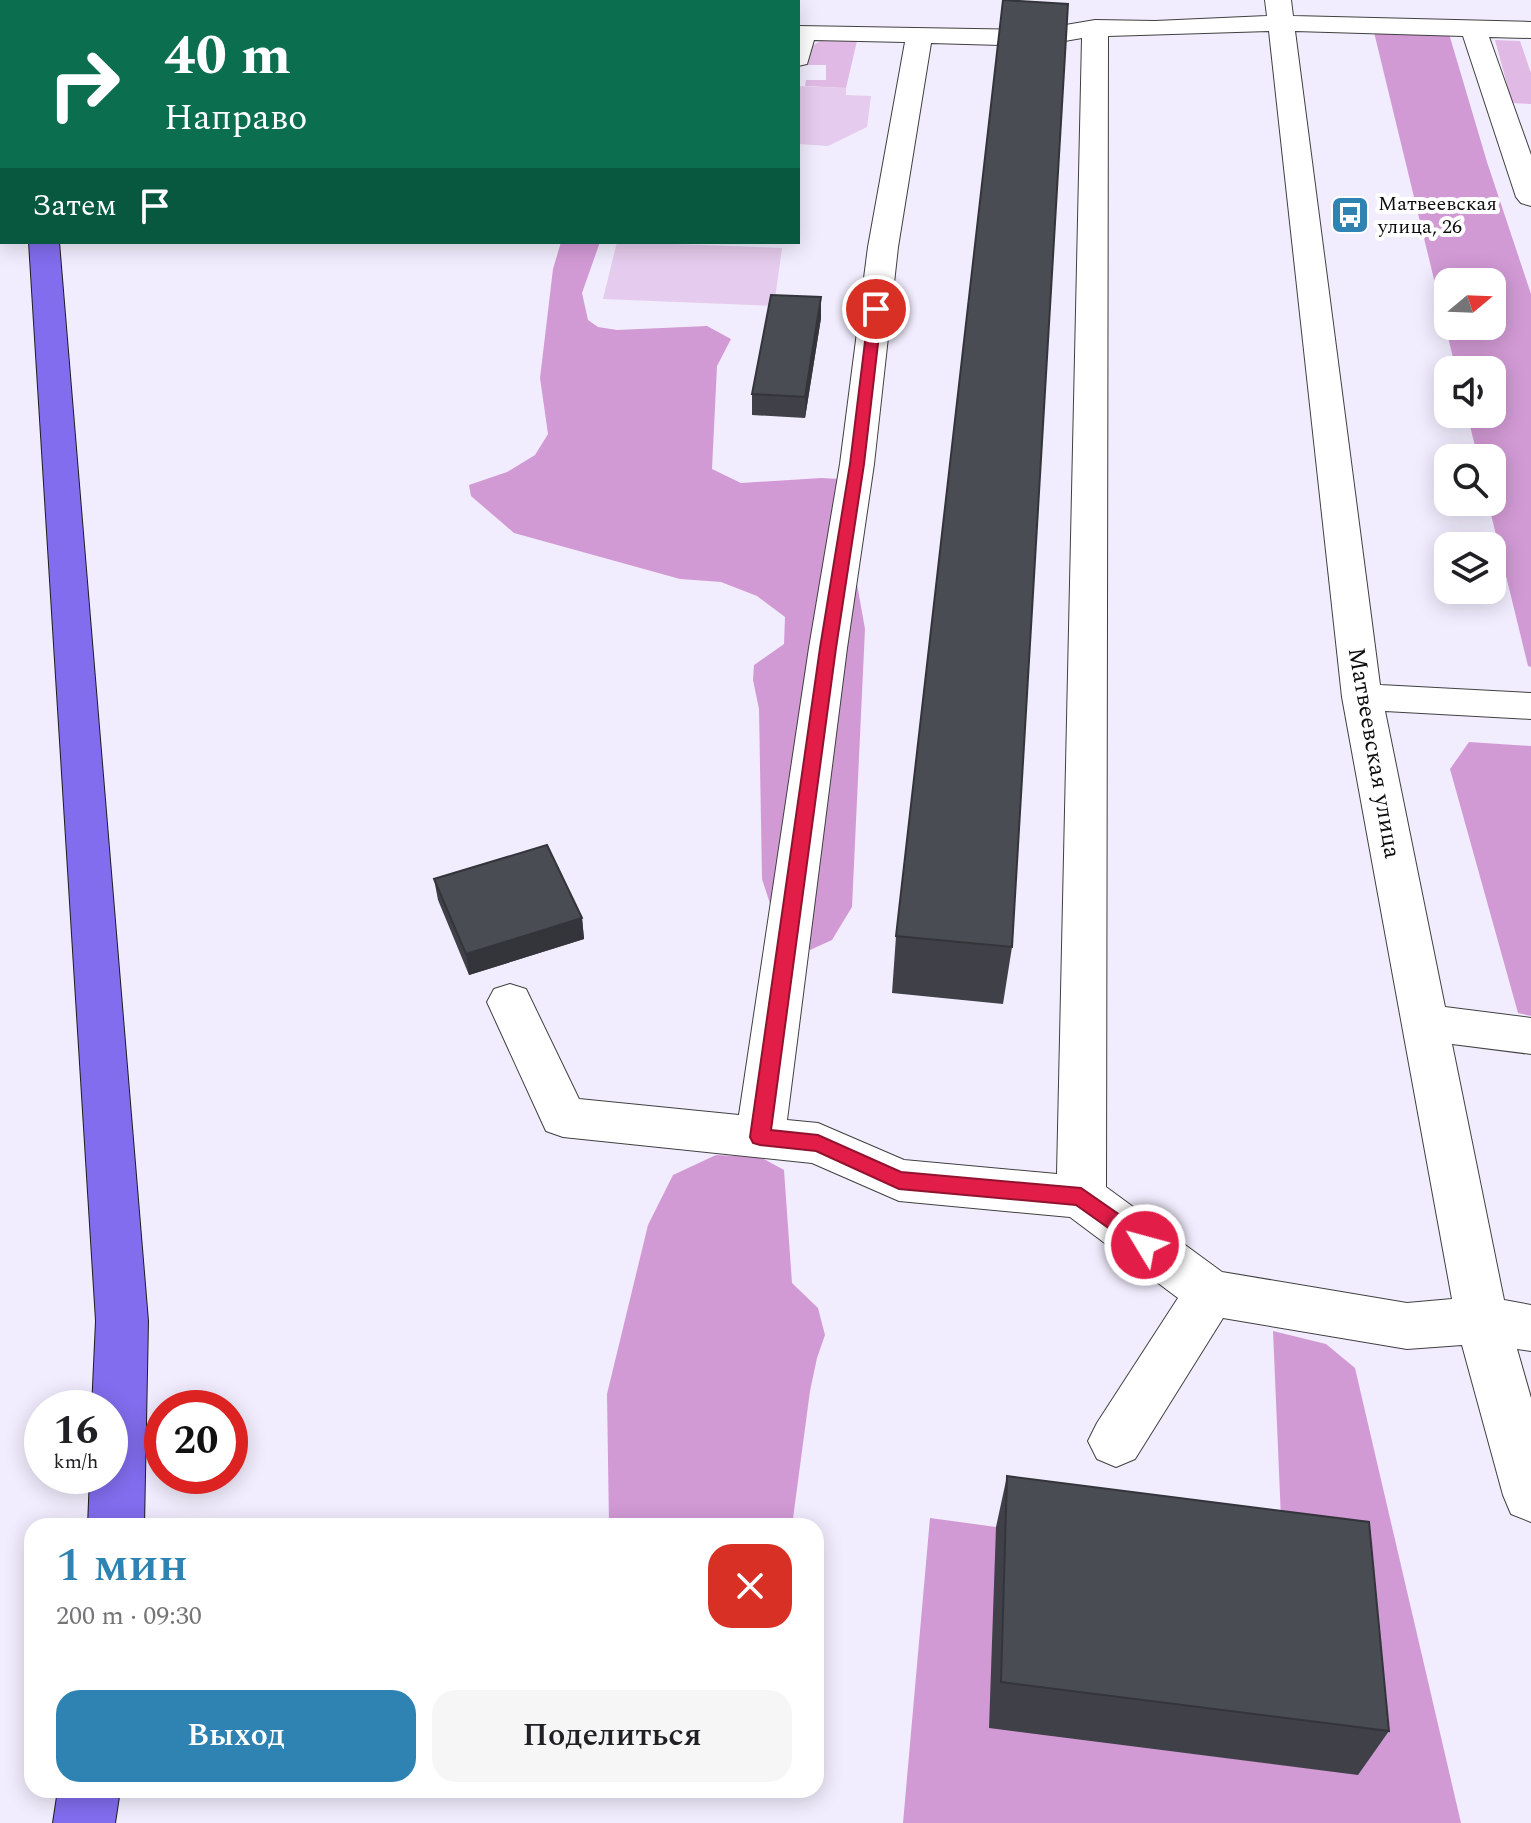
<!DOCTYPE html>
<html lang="ru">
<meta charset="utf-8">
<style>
:root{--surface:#fff;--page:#f6f6f6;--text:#202124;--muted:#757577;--accent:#2f83b2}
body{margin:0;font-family:Spectral,serif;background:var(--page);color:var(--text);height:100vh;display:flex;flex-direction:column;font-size:30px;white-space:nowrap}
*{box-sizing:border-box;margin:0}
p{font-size:26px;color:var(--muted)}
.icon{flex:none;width:44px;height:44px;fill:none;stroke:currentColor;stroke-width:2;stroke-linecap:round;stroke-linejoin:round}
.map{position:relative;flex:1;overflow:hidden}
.side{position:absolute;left:24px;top:1518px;width:800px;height:280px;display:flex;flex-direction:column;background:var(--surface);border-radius:24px;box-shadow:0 4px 20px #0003}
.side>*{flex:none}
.guide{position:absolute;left:0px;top:0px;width:800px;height:244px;box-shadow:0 4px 20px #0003;background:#0b6e4f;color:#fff;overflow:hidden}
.needle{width:52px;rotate:71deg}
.tools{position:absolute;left:1434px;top:268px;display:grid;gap:16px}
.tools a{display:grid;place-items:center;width:72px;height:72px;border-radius:16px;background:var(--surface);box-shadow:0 4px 20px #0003;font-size:40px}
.speed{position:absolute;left:24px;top:1390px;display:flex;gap:16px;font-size:40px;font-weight:700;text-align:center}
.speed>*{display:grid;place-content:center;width:104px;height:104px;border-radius:50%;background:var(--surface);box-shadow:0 4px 20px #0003;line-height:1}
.speed small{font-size:20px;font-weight:400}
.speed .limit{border:12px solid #d22;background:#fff;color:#111}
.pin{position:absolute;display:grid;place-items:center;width:68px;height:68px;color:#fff;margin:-34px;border:4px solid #fff;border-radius:50%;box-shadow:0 2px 8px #0007}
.me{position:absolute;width:88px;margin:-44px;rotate:307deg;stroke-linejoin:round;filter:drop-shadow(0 0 6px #0008)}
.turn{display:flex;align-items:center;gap:28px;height:168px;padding:0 32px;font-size:36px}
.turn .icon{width:104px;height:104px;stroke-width:2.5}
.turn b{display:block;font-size:56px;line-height:68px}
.then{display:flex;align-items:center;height:76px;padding:0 32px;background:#0003;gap:16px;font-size:30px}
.round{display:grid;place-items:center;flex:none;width:84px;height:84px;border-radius:24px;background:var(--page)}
.headline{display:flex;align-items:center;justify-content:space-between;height:136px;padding:0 32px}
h1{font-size:48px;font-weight:600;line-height:60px;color:var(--accent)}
.button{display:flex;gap:16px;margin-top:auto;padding:16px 32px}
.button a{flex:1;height:92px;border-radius:24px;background:var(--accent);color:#fff;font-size:32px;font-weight:600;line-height:92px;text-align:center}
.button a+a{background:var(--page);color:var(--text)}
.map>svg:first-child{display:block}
.green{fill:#e0bae5}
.forest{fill:#d29ad5;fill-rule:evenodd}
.pitch{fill:#e5cbed}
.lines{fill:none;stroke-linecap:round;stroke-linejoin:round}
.minor-casing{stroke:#404040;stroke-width:2}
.major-casing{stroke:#1e1e1e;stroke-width:2}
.minor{fill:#fff;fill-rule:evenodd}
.major{fill:#826dee;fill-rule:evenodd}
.wall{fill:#404148}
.shaded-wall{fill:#34353b}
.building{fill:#4a4c54;stroke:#34353b;stroke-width:2}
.route{fill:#e11d48;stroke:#92132f;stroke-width:2}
.labels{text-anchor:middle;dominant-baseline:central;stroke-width:8;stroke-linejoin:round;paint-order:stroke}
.far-poi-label{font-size:20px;fill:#0d0d0d;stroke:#fff;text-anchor:start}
.street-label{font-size:24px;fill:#0d0d0d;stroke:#fff}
</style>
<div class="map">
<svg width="1531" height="1823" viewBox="0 0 1531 1823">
<rect width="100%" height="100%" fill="#f1edfe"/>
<!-- green -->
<path class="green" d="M824,39L857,41L846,88L805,86L806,80H826V65H807L808,48Z
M1495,40L1520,41L1531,73V104L1512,103Z"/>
<!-- forest -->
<path class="forest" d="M1372,24L1447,27L1487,162L1531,294V667L1528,666L1488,502H1492V458H1478L1467,414H1492V370H1456ZM1448,282H1492V326H1448Z
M561,242H600L582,293L588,320L598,327L617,330L707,326L731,339L717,366L712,469L741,483L821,478L860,480L849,539L865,629L852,907L832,940L810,950L776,922L762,879L759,709L753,680L754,665L784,644L785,617L757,596L721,582L680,579L514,533L471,496L469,485L507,472L535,455L548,434L540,378L553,269Z
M1469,742L1531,746V1016L1518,1013L1450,769Z
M716,1155L760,1157L784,1170L792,1283L818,1308L825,1335L817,1358L810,1391L792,1526H609L607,1394L648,1225L673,1175Z
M1273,1331L1326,1344L1355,1368L1461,1823H903L930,1518L1283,1566Z"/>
<!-- pitch -->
<path class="pitch" d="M798,86L846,88V95L871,96L867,127L828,146L798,144Z
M617,242L782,248L774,306L603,299Z"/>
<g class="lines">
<!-- minor casing -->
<g class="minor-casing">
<path id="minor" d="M625,0H651V2H625Z
M1265,0H1291L1293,16L1531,22V38L1489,37L1531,155V206L1521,203L1516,197L1463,36L1295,31L1380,685L1531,693V719L1385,711L1445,1007L1531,1018V1054L1452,1044L1504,1300L1531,1305V1351L1517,1349L1531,1398V1522L1511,1514L1503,1495L1462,1345L1407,1349L1223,1318L1135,1459L1116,1467L1097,1459L1088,1441L1097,1423L1178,1298L1070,1217L899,1201L812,1163L563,1137L546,1131L487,1002L494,989L510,984L526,989L579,1099L739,1115L809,648L840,464L868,247L905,42L814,40L807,64L798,66V26L1036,30L1095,20L1155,21L1267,16ZM1269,31L1342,697L1452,1299L1407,1303L1222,1272L1106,1187L1108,36ZM1082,38L1057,1174L904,1160L818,1123L787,1120L847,648L874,464L898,247L931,43L1036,46Z"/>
</g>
<!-- major casing -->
<g class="major-casing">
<path id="major" d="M158,0H184L156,2Z
M29,242H59L148,1321L144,1526H88L90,1476H110V1408H92L96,1321Z
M58,1790H120L115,1823H53Z"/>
</g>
<!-- minor -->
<use href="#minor" class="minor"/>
<!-- major -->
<use href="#major" class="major"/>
</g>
<!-- wall -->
<path class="wall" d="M671,0H757L756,2H671Z
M821,318L805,418L752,415V394Z
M434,879L582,918L584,939L469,975L438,900Z
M896,936L1012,947L1003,1004L892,993Z
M1007,1476L1389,1731L1358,1775L989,1728L996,1527Z"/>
<!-- shaded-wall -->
<path class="shaded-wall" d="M821,297V318L805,418V397Z
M582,918L584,939L469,975L466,954Z"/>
<!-- building -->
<path class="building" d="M1003,0L1068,4L1012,947L896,936Z
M771,295L821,297L805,397L752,394Z
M547,845L582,918L466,954L434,879Z
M1007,1476L1369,1522L1389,1731L1001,1682Z"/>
<!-- route -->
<path class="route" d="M876,305L882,309L864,464L836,648L771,1130L818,1135L901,1172L1081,1188L1153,1238L1156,1245L1153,1251L1145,1254L1076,1205L899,1189L816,1151L760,1145L753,1143L750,1137L820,648L850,464L869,309Z"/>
<!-- icons -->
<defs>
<g id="bus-square" transform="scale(2)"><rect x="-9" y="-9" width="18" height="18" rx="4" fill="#2f83b2" stroke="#fff"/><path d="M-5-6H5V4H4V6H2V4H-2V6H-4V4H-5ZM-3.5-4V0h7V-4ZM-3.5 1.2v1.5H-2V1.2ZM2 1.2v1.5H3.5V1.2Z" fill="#fff"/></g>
</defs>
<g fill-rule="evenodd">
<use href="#bus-square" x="1350" y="215"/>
</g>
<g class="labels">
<!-- far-poi labels -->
<g class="far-poi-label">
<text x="1378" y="204">Матвеевская<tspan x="1378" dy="23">улица, 26</tspan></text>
</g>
<!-- street labels -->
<g class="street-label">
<text transform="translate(1374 753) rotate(80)">Матвеевская улица</text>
</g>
</g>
</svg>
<div class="tools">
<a><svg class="needle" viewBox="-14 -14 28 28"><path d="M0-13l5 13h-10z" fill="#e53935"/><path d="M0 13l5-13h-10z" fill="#757577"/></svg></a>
<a><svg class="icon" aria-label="sound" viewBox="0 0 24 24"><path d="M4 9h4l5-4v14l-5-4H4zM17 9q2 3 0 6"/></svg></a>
<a><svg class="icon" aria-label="search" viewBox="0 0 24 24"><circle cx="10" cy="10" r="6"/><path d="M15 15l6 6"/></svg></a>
<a><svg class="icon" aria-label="layers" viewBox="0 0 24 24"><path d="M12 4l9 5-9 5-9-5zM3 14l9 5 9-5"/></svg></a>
</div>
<div class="speed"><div>16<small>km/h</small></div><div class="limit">20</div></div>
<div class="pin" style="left:876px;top:309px;background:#d93025"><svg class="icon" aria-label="arrive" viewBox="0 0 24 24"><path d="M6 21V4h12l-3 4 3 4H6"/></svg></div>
<svg class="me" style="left:1145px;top:1245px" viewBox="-20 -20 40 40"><circle r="17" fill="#e11d48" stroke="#fff" stroke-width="3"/><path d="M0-11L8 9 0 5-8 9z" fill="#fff"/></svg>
<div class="guide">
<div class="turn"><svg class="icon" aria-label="right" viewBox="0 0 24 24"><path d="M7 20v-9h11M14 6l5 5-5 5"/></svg><div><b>40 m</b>Направо</div></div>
<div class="then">Затем<svg class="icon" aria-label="arrive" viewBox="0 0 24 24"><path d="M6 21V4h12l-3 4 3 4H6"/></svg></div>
</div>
<section class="side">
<div class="headline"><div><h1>1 мин</h1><p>200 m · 09:30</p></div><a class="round" style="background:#d93025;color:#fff"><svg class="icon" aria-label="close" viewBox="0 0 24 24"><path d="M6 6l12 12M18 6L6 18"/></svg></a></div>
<div class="button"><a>Выход</a><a>Поделиться</a></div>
</section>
</div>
